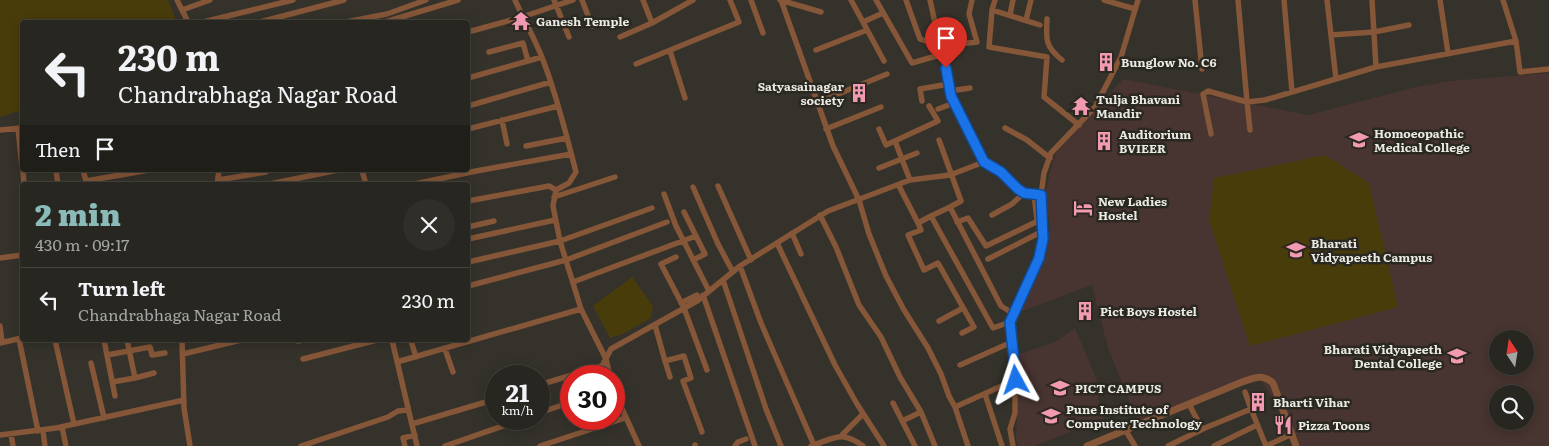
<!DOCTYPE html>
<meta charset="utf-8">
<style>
:root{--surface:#272620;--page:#2f2e29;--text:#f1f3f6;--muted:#a4a5a5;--line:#43433e;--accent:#8bbbb9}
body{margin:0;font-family:Literata,serif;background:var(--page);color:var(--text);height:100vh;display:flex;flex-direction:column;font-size:19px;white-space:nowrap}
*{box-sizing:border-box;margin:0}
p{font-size:16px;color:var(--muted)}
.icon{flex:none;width:28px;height:28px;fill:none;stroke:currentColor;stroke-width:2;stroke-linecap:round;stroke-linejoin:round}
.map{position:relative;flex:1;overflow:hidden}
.panel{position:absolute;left:20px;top:182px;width:450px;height:160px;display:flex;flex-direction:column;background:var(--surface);border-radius:5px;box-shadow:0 2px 12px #0003,0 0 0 1px var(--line)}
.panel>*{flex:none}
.guide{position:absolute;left:20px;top:20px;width:450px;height:152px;border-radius:5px;box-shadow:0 2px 12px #0003,0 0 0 1px var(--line);background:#272620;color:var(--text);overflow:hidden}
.needle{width:32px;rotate:348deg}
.buttons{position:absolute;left:1489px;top:330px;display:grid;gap:10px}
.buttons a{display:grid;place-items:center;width:45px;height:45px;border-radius:50%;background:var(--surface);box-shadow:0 2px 12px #0003,0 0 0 1px var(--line);font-size:25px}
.speed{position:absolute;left:485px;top:365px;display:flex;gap:10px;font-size:25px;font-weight:700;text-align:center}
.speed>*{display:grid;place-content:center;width:65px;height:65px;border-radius:50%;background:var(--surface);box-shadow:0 2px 12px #0003,0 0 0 1px var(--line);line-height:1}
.speed small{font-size:12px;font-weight:400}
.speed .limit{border:8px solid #d22;background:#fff;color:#111}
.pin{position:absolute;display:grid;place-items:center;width:42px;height:42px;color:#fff;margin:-51px -21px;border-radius:50% 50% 50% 0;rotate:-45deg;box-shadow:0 0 5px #0007}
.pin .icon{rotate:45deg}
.me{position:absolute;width:55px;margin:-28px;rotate:355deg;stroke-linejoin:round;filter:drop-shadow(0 0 4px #0008)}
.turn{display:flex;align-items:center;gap:18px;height:105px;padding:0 15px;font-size:22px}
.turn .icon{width:65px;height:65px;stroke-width:2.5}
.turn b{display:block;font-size:35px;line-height:42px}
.then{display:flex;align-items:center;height:48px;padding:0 15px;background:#0003;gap:10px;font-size:19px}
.round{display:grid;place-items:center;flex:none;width:52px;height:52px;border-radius:26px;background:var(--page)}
.summary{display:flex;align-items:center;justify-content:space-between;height:85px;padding:0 15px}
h1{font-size:30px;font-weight:800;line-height:38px;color:var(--accent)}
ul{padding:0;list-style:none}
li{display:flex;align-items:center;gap:15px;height:65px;padding:0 15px;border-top:1px solid var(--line)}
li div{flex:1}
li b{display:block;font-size:19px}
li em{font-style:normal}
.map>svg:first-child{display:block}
.education{fill:#483430;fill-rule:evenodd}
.green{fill:#493c0b}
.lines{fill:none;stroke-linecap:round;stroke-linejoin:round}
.minor{stroke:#855638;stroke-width:5.5}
.tertiary{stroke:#855638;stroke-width:7}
.route-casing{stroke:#114b97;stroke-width:12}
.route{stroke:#1a73e8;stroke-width:9}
.labels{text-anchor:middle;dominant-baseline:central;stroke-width:5;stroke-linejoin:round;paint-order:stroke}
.poi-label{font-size:12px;font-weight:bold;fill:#eae9e4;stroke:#2a2821;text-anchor:start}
</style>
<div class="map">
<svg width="1549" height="446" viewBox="0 0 1549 446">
<rect width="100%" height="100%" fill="#34322a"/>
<!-- education -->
<path class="education" d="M1549,73V446H1296L1288,423L1259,377L1139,425L1108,348L1092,285L1020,312L1050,230L1046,193L1049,175L1056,153L1123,79L1308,115L1416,87L1450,81ZM1498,339H1525V366H1498ZM1498,394H1525V421H1498Z
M1075,328L1102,392L1098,399L1105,418L1034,446H1018L1016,439L1020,354L1057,341Z"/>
<!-- green -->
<path class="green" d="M0,0H168L177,22H22V110L0,117Z
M1325,155L1369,183L1398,307L1250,346L1209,220L1214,178Z
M632,277L653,306L651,318L623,334L610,338L593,306Z"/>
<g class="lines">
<!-- minor -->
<path class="minor" d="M177,0L188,22
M515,0C524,20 535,39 543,60C557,96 566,134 576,172L569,183L556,190L553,206L560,241L581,309L606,359L610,376
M554,0L569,37
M582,0L592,26
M643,0L652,23
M751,0L763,33
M780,0L821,12
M781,0L833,146L859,200L869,234L886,276L904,310L928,348L941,374L949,396L955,407L968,446
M851,0L884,61
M876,0L912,63L943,54
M906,0L920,39L941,46L977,42L969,14L972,0
M930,0L951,96L984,162L1001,172L1018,189L1024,193L1041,195
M995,0L992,10L989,47L1047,57L1044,97L1079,125
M1104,0L1135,9
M1195,0L1202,69
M1238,0L1247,102L1265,100L1376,67
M1284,0L1292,92
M1327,0L1336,79
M1372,0L1376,67L1516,41L1520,72L1549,69
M1440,0L1448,53
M1503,0L1516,41
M182,10L210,0
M992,10L1040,25
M1010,15L1013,0
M1047,19C1046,40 1045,46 1062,60
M1026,20L1031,0
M203,22L293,0
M260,22L344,0
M346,22L387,14L426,0
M385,22L458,0
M863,22L883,13
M468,32L522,17L573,0
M1331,35L1374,32L1409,25
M620,37L652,23L693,0
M816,50L867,30
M670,51L685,98
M489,52L523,43L528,61
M636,64L739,22L730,0
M468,78L542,57
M950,91L970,88
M922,101L920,89L949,84
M816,103L887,74
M468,106L551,82
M938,109L954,103
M502,120L507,144
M18,128L22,167
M1005,128L1027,140L1050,158
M468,129L558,106
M826,129L881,107
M879,129L886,145L938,121L929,106
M0,130L22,128
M1211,134L1203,94L1208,91L1247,102L1250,130
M939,140L961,201L950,207
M895,141L910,180
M526,146L567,138
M879,168L917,153
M23,170L24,185
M56,170L58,185
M83,170L86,181L149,170
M362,170L366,185
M218,180L266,172
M217,185L219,170
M265,185L338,170
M410,185L476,171L571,154
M718,186L751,260
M899,186L918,223L931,216L993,328L1010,322
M693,187L718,244L733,272
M664,194L676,226L709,291
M554,197L615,177
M468,201L549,186L556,190
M684,212L705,254L693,260
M820,215L836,247L859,305L881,337L900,377L921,412L935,446
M992,215L1012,204L1024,193
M931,216L950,207L1001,306L1014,314
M957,222L968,218L986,246L1036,222L1037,220L1034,194
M918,223L921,230L908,235L924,270L938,263L974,327L962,333
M468,227L494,221
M792,233L801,254
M468,239L555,220
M777,243L835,365L857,404L884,446
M676,257L661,264L684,308L707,370
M0,258L22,255
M988,259L1043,231
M468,262L560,241L652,208
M740,266L761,323L814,445
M723,280L766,409L781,446
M573,282L696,236
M468,286L566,260L667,222
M703,295L755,446
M681,303L697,295
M939,321L963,308
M655,325L665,361L684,356L691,378L683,381L702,432
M0,326L2,342
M19,339L38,431
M55,340L74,424
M104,340L115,396
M182,340L184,408L190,446
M392,340L417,446
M298,341L303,340
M411,341L416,357
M0,343L22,338
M445,349L453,372
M183,354L241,340
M107,355L150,347L152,355L165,353
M303,359L377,340
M665,361L670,377
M397,362L581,309
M91,363L104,418
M960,365L1012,342
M135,378L154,373
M112,382L135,378L127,340
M539,385L602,366L611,349L697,301L740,266L828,211L910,180L950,175L984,162
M614,391L639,446
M1245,392L1251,409
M985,394L1002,446
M893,403L915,446
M1189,404L1202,429
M955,407L1015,380
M539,413L571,402
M902,421L921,412
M412,424L496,399
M62,427L66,446
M43,431L45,446
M1126,431L1135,446
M11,434L13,446
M0,435L56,428L184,400
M842,435L863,414
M695,445V446
M301,446L388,417L398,411L408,410
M405,446L403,438L415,435
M445,446L523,419
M540,446L625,418
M735,446L738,442L746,439
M811,446C835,438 841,430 863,446
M1013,446L1010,429L1015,413V380L1010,322L1039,258L1043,239L1041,195L1044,173L1051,153L1095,107L1121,57L1138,0
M1168,446L1205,428L1251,409L1266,446
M1214,446L1257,425
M1266,446L1292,434"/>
<!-- tertiary -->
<path class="tertiary" d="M1087,446L1242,382C1254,378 1262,373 1273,383L1296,446"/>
</g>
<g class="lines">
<!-- route casing -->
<g class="route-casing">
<path id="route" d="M946,68L951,96L984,162L1001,172L1018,189L1024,193L1041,195L1043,239L1039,258L1010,322L1016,380"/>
</g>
<!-- route -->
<use href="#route" class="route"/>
</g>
<!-- icons -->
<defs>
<g id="temple-bare" transform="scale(1.5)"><path d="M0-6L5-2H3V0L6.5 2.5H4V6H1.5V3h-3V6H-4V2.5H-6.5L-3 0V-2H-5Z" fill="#f19ab1" stroke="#2a2821" stroke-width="2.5" paint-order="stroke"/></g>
<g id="building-bare" transform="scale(1.5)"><path d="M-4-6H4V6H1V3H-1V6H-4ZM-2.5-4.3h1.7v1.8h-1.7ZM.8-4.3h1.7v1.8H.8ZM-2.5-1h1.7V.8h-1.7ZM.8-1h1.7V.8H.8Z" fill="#f19ab1" stroke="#2a2821" stroke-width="2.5" paint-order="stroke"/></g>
<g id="university-bare" transform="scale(1.5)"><path d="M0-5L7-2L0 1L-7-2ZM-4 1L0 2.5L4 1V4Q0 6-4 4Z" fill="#f19ab1" stroke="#2a2821" stroke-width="2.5" paint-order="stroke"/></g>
<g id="hotel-bare" transform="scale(1.5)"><path d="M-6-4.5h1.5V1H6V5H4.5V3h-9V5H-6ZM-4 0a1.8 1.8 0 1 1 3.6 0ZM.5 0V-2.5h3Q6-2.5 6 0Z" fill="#f19ab1" stroke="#2a2821" stroke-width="2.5" paint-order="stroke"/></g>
<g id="restaurant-bare" transform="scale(1.5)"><path d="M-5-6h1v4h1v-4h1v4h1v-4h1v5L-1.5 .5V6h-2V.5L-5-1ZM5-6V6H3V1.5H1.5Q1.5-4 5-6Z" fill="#f19ab1" stroke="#2a2821" stroke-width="2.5" paint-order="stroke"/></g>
</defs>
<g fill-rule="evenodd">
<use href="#temple-bare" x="521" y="21"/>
<use href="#building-bare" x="1106" y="62"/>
<use href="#building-bare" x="859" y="93"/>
<use href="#temple-bare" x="1081" y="106"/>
<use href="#university-bare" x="1359" y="140"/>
<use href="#building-bare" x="1104" y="141"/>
<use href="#hotel-bare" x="1083" y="208"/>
<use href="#university-bare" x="1296" y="250"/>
<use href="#building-bare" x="1085" y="311"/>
<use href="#university-bare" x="1457" y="356"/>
<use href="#university-bare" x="1060" y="388"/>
<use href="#building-bare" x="1258" y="402"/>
<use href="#university-bare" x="1051" y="416"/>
<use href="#restaurant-bare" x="1283" y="425"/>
</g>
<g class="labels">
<!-- poi labels -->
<g class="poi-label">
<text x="536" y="21">Ganesh Temple</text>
<text x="1121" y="62">Bunglow No. C6</text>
<text x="844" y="86" text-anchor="end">Satyasainagar<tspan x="844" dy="14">society</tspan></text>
<text x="1096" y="99">Tulja Bhavani<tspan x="1096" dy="14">Mandir</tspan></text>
<text x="1374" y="133">Homoeopathic<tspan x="1374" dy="14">Medical College</tspan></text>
<text x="1119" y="134">Auditorium<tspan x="1119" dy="14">BVIEER</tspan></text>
<text x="1098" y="201">New Ladies<tspan x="1098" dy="14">Hostel</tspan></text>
<text x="1311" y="243">Bharati<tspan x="1311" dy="14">Vidyapeeth Campus</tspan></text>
<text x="1100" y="311">Pict Boys Hostel</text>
<text x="1442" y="349" text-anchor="end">Bharati Vidyapeeth<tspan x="1442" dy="14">Dental College</tspan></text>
<text x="1075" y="388">PICT CAMPUS</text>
<text x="1273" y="402">Bharti Vihar</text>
<text x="1066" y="409">Pune Institute of<tspan x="1066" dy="14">Computer Technology</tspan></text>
<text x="1298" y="425">Pizza Toons</text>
</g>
</g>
</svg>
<div class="buttons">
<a><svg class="needle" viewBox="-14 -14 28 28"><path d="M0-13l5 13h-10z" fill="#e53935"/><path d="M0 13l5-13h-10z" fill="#a4a5a5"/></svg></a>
<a><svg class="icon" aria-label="search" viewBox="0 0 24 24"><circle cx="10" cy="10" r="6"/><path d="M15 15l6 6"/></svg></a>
</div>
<div class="speed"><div>21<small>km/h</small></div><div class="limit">30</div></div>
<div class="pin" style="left:946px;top:68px;background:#d93025"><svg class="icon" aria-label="arrive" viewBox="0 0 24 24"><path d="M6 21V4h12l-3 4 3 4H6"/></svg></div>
<svg class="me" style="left:1016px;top:380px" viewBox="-20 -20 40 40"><path d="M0-17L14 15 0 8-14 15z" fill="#1a73e8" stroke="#fff" stroke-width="4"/></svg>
<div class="guide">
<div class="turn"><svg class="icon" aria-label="left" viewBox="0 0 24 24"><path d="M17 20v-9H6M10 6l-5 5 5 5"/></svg><div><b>230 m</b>Chandrabhaga Nagar Road</div></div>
<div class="then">Then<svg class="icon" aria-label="arrive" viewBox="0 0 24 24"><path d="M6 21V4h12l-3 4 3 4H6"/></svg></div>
</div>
<section class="panel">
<div class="summary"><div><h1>2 min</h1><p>430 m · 09:17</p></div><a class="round"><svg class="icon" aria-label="close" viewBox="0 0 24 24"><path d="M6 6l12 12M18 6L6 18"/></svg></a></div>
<ul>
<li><svg class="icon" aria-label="left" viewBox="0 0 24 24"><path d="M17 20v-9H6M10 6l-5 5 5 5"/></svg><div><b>Turn left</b><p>Chandrabhaga Nagar Road</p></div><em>230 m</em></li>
</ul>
</section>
</div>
